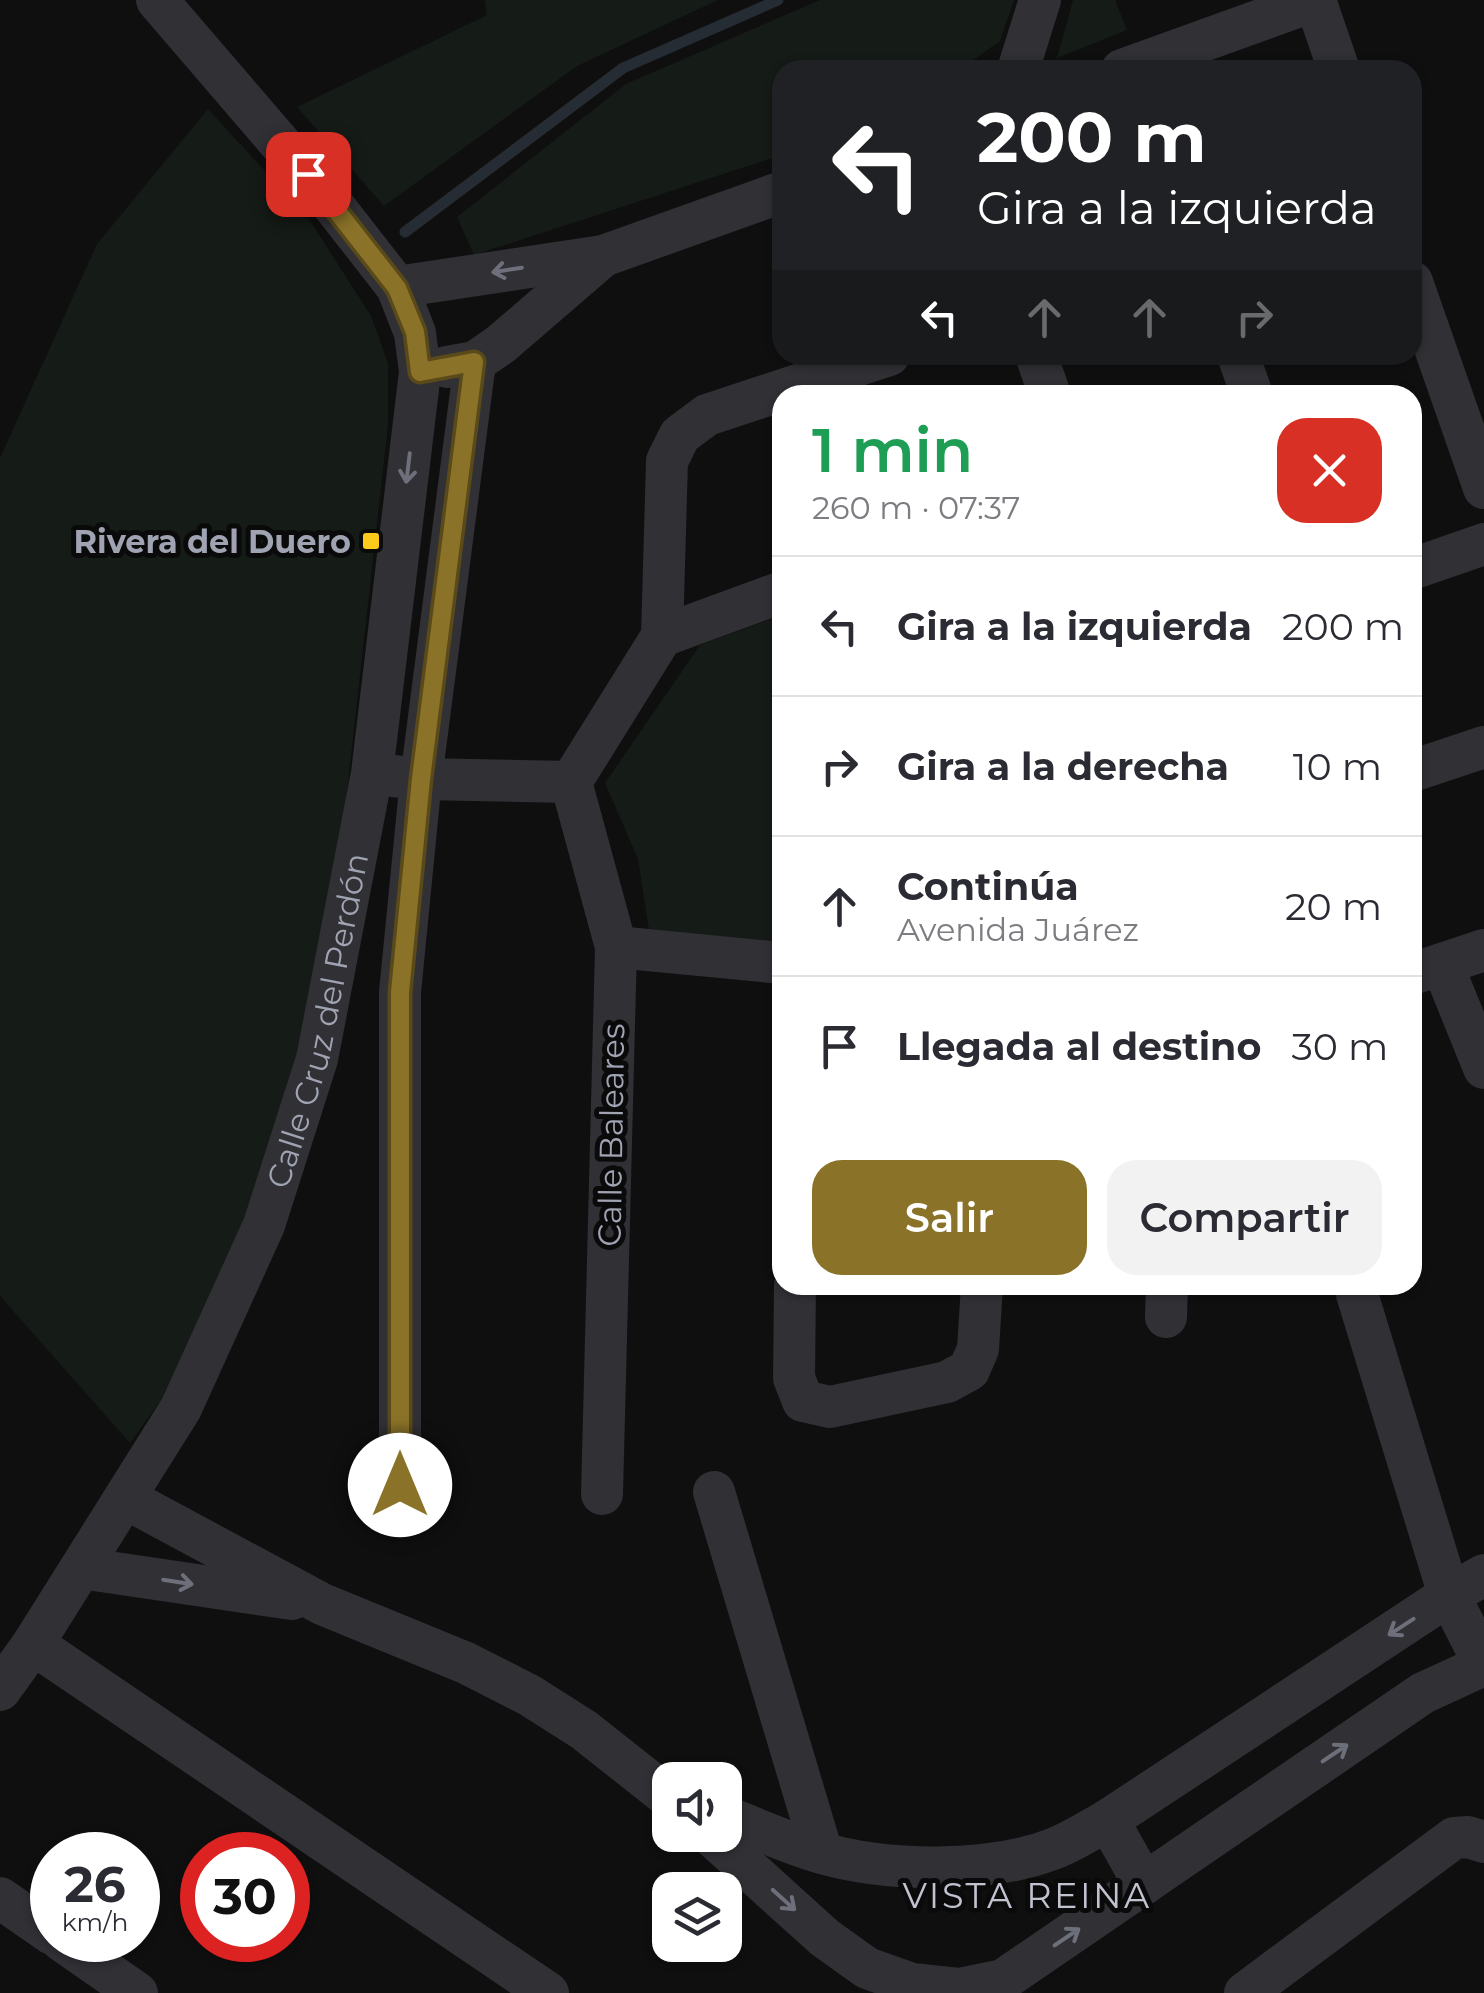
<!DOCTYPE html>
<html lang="es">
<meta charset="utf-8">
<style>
:root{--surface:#fff;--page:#f2f2f3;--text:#2b2b33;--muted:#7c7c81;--line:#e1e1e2;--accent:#8a7228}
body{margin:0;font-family:Montserrat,sans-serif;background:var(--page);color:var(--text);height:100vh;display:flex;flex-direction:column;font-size:38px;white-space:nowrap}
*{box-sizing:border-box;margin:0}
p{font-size:32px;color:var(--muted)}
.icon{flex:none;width:55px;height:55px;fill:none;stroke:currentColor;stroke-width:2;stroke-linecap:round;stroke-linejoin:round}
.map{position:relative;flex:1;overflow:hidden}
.sheet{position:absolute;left:772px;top:385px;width:650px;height:910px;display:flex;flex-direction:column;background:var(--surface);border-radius:30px;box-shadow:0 2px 8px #0004}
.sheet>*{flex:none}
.guide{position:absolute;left:772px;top:60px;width:650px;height:305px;border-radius:30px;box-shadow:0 2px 8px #0004;background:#202124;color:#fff;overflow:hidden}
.tools{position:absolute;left:652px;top:1762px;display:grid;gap:20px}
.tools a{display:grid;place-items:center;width:90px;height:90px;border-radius:20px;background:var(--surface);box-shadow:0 2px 8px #0004;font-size:50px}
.speed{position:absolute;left:30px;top:1832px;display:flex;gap:20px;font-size:50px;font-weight:700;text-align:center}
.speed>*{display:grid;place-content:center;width:130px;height:130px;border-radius:50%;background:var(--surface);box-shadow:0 2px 8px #0004;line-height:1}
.speed small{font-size:25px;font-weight:400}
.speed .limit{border:15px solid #d22;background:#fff;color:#111}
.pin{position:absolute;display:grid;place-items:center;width:85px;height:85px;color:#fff;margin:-42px;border-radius:20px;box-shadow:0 5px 15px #0006}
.me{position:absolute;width:110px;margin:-55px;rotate:0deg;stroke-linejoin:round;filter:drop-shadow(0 0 8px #0008)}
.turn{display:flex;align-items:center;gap:35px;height:210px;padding:0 40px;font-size:45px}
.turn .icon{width:130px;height:130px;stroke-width:2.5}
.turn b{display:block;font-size:70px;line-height:85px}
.lanes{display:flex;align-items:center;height:95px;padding:0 40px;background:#0003;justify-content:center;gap:50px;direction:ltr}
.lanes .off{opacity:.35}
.round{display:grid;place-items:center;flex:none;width:105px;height:105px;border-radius:30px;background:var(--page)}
.summary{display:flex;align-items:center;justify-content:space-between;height:170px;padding:0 40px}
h1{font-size:60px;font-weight:600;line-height:75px;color:#1e9e55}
.action{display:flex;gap:20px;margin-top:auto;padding:20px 40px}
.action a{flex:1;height:115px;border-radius:30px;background:var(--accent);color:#fff;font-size:40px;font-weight:600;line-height:115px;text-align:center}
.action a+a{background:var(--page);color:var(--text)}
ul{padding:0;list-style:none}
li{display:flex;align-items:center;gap:30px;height:140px;padding:0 40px;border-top:2px solid var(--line)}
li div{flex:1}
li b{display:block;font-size:38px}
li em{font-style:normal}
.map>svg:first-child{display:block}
.green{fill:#151b16}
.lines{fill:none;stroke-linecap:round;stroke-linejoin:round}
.stream{stroke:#252c34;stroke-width:11}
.street{stroke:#303035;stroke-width:42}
.oneway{stroke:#6d6f7a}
.route-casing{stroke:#5a4a1a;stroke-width:25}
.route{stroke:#8a7228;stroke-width:18}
.poi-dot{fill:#fdc91a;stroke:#0a0a0b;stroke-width:4}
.labels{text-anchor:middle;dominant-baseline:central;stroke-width:10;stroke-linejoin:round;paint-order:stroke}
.poi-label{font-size:32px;font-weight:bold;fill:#9fa3b2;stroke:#0a0a0b;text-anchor:end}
.street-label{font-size:32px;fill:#9fa3b2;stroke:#0a0a0b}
.neighbourhood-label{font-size:35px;letter-spacing:2.5px;fill:#c0c2ce;stroke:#0a0a0b}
</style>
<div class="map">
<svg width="1484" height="1993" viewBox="0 0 1484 1993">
<rect width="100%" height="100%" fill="#0f0f10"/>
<!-- green -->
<path class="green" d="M485,0H718L577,66L384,206L297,107L487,15Z
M820,0H1014L1000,41L959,70H782V155L474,255L457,217L626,84Z
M1073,0H1115L1127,30L1057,58Z
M208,109L309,219L371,316L388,363V425L340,854L288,1100L243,1240L164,1396L130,1443L0,1296V458L97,244Z
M782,615V942L650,937L638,859L605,783L700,645Z"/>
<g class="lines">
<!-- stream -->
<path class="stream" d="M405,232L623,68L778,0"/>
<!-- street -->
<g class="street">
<path d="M1315,0L1339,70"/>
<path d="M1018,70L1040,0"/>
<path d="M1122,70L1316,0"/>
<path d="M1412,282L1484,488"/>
<path d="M397,287L603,256L782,192"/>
<path d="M1036,355L1050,395"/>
<path d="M1238,355L1252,395"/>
<path d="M447,367L475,362L501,344L603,256"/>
<path d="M1412,569L1484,544"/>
<path d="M662,636L667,461L680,435L707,415L889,355"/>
<path d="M662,636L782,592"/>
<path d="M1412,771L1484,747"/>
<path d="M393,776L421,779L571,782"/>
<path d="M571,782L616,947L602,1494"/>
<path d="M571,782L662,636"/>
<path d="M616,947L782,963"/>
<path d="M1442,964L1484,1068"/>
<path d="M1412,974L1484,950"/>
<path d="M795,1285L794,1378L803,1401L830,1407L947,1382L969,1370L978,1349L982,1285"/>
<path d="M1357,1294L1449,1595L1484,1664"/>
<path d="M1166,1317L1167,1285"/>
<path d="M400,1485V992L421,779L475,362"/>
<path d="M714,1492L822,1853"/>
<path d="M125,1498L322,1604L466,1663L529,1695L584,1730L670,1798"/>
<path d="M81,1568L292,1599"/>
<path d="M33,1644L548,1993"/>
<path id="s1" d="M0,1690L33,1644L181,1408L264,1225L317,1059L372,773L420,372L415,333L397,287L333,205L157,0"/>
<path d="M725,1816C756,1829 786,1842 818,1852C885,1872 988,1874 1053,1849C1072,1842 1090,1830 1108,1820L1449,1595L1484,1575"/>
<path d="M1108,1820L1144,1884"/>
<path d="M711,1835L825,1938L867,1968L912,1984L959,1989L1003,1980L1423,1693L1484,1665"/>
<path d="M0,1898L52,1934"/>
<path d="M61,1940L137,1993"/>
<path d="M1245,1993L1454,1838L1468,1837L1484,1842"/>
</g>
</g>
<!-- one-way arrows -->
<defs><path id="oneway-shaft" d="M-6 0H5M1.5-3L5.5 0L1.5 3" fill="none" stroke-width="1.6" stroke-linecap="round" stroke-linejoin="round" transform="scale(2.5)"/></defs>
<g class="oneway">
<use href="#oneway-shaft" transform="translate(507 270) rotate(171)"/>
<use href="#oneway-shaft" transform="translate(408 468) rotate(97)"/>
<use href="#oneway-shaft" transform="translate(178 1582) rotate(9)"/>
<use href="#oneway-shaft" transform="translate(1401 1627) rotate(147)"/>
<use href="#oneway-shaft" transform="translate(1335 1753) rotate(-34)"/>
<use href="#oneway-shaft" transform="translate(784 1900) rotate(42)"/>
<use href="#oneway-shaft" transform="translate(1067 1937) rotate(-34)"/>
</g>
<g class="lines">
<!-- route casing -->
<g class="route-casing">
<path id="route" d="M308,174L397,288L415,332L420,372L474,362L421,779L400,992V1485"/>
</g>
<!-- route -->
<use href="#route" class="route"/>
</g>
<!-- markers -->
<rect class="poi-dot" x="361" y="531" width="20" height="20" rx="5"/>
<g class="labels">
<!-- poi labels -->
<g class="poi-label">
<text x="351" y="541">Rivera del Duero</text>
</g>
<!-- street labels -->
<g class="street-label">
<text stroke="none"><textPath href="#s1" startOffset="748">Calle Cruz del Perdón</textPath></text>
<text transform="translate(611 1135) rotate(-89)">Calle Baleares</text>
</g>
<!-- neighbourhood labels -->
<g class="neighbourhood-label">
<text x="1027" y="1895">VISTA REINA</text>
</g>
</g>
</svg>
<div class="tools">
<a><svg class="icon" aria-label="sound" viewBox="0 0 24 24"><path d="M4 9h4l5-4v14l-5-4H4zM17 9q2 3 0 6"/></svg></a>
<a><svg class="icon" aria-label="layers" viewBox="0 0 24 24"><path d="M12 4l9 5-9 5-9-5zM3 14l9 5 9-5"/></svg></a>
</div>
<div class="speed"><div>26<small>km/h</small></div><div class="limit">30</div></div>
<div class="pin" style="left:308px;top:174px;background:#d93025"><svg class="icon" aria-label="arrive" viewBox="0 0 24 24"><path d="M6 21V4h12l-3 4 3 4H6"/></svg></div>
<svg class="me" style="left:400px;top:1485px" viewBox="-20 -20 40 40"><circle r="19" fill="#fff"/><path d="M0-13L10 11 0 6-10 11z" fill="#8a7228"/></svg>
<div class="guide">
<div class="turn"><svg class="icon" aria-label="left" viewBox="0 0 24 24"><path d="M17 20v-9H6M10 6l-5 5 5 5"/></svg><div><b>200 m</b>Gira a la izquierda</div></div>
<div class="lanes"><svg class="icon" aria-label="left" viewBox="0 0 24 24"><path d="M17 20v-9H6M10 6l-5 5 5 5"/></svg><svg class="icon off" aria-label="ahead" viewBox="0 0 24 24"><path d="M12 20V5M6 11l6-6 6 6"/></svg><svg class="icon off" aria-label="ahead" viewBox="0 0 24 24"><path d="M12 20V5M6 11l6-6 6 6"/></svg><svg class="icon off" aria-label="right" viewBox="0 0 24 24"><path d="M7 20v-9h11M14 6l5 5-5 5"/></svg></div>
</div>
<section class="sheet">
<div class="summary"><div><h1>1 min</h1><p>260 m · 07:37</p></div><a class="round" style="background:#d93025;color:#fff"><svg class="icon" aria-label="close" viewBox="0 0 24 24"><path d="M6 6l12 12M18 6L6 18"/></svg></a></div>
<ul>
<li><svg class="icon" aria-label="left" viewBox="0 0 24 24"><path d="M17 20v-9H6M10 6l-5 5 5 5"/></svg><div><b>Gira a la izquierda</b></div><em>200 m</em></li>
<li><svg class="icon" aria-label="right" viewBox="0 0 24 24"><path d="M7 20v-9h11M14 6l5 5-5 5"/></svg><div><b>Gira a la derecha</b></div><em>10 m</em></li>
<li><svg class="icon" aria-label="ahead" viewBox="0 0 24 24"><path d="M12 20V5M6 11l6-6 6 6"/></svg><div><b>Continúa</b><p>Avenida Juárez</p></div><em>20 m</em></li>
<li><svg class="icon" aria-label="arrive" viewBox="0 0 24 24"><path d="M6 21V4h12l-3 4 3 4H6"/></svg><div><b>Llegada al destino</b></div><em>30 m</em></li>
</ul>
<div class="action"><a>Salir</a><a>Compartir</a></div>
</section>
</div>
